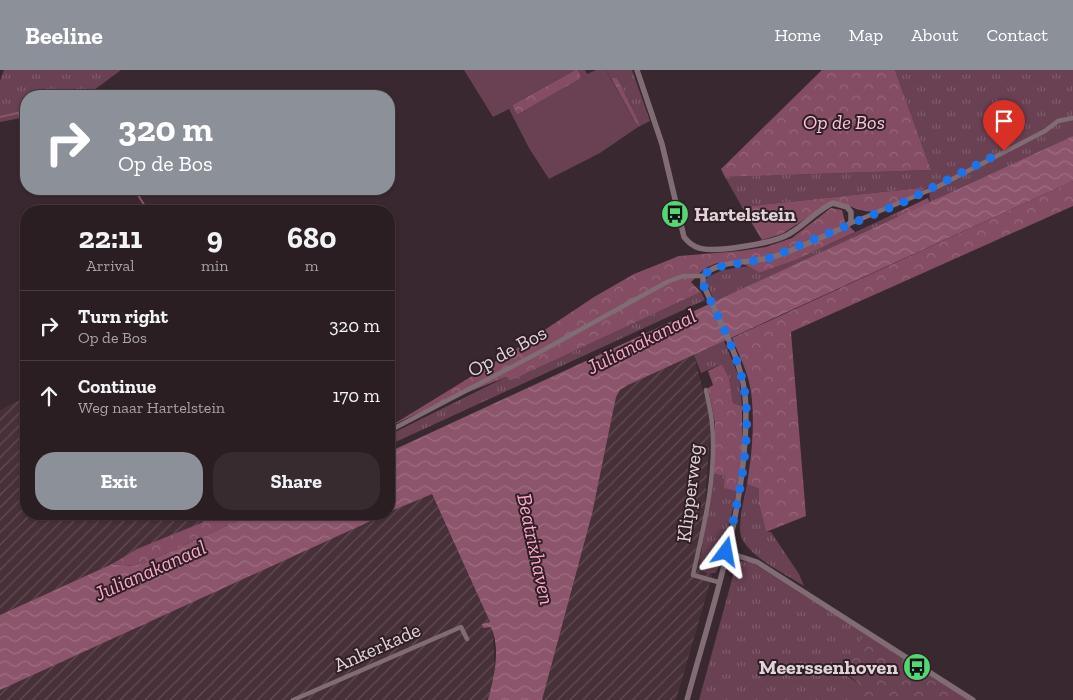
<!DOCTYPE html>
<style>
:root{--surface:#2b1e23;--page:#372b30;--text:#f1f3f6;--muted:#a6a2a6;--line:#473c41;--accent:#8c9099}
body{margin:0;font-family:"Zilla Slab",serif;background:var(--page);color:var(--text);height:100vh;display:flex;flex-direction:column;font-size:19px;white-space:nowrap}
*{box-sizing:border-box;margin:0}
p{font-size:16px;color:var(--muted)}
.icon{flex:none;width:28px;height:28px;fill:none;stroke:currentColor;stroke-width:2;stroke-linecap:round;stroke-linejoin:round}
.map{position:relative;flex:1;overflow:hidden}
.drawer{position:absolute;left:20px;top:135px;width:375px;height:315px;display:flex;flex-direction:column;background:var(--surface);border-radius:20px;box-shadow:0 1px 4px #0004,0 0 0 1px var(--line)}
.drawer>*{flex:none}
.top-card{position:absolute;left:20px;top:20px;width:375px;height:105px;border-radius:20px;box-shadow:0 1px 4px #0004,0 0 0 1px var(--line);background:#8c9099;color:#fff;overflow:hidden}
.pin{position:absolute;display:grid;place-items:center;width:42px;height:42px;color:#fff;margin:-51px -21px;border-radius:50% 50% 50% 0;rotate:-45deg;box-shadow:0 0 5px #0007}
.pin .icon{rotate:45deg}
.me{position:absolute;width:55px;margin:-28px;rotate:13deg;stroke-linejoin:round;filter:drop-shadow(0 0 4px #0008)}
.turn{display:flex;align-items:center;gap:18px;height:105px;padding:0 15px;font-size:22px}
.turn .icon{width:65px;height:65px;stroke-width:2.5}
.turn b{display:block;font-size:35px;line-height:42px}
.eta{display:flex;justify-content:space-evenly;align-items:center;height:85px;text-align:center}
.eta b{font-size:30px;font-weight:700;line-height:35px}
.button{display:flex;gap:10px;margin-top:auto;padding:10px 15px}
.button a{flex:1;height:58px;border-radius:20px;background:var(--accent);color:#fff;font-size:20px;font-weight:700;line-height:58px;text-align:center}
.button a+a{background:var(--page);color:var(--text)}
ul{padding:0;list-style:none}
li{display:flex;align-items:center;gap:15px;height:70px;padding:0 15px;border-top:1px solid var(--line)}
li div{flex:1}
li b{display:block;font-size:19px}
li em{font-style:normal}
header{display:flex;align-items:center;gap:30px;box-sizing:border-box;height:70px;padding:0 25px;background:var(--accent);color:#fff}
header strong{font-size:24px}
nav{display:flex;gap:28px;margin-inline-start:auto;font-size:18px}
.map>svg:first-child{display:block}
.industrial{fill:url(#industrial-furrows)}
.grass{fill:url(#grass-tufts)}
.forest{fill:url(#forest-crowns)}
.park{fill:url(#park-crowns)}
.garden{fill:#694152}
.water{fill:url(#water-waves)}
.lines{fill:none;stroke-linecap:round;stroke-linejoin:round}
.stream{stroke:#8d556c;stroke-width:2}
.minor{stroke:#816c74;stroke-width:4.5}
.tertiary{stroke:#816c74;stroke-width:5.5}
.route{stroke:#1a73e8;stroke-width:9;stroke-dasharray:0 16.2}
.labels{text-anchor:middle;dominant-baseline:central;stroke-width:4;stroke-linejoin:round;paint-order:stroke}
.park-label{font-size:20px;font-style:italic;fill:#f9c4d8;stroke:#2f1e25}
.poi-label{font-size:20px;font-weight:bold;fill:#e0d4d8;stroke:#2f1e25;text-anchor:start}
.street-label{font-size:20px;fill:#e0d4d8;stroke:#2f1e25}
.water-label{font-size:21px;font-style:italic;fill:#fca6c8;stroke:#2f1e25}
</style>
<header>
<strong>Beeline</strong>
<nav><a>Home</a><a>Map</a><a>About</a><a>Contact</a></nav>
</header>
<div class="map">
<svg width="1073" height="630" viewBox="0 0 1073 630">
<defs>
<pattern id="industrial-furrows" width="10" height="10" patternUnits="userSpaceOnUse" patternTransform="scale(1.25)"><rect width="10" height="10" fill="#483039"/><path d="M-1 1l2-2M0 10L10 0M9 11l2-2" fill="none" stroke="#624d55"/></pattern>
<pattern id="grass-tufts" width="24" height="20" patternUnits="userSpaceOnUse" patternTransform="scale(1.25)"><rect width="24" height="20" fill="#694152"/><path d="M3 7l-1-3M5 7V3M7 7l1-3M15 17l-1-3M17 17v-4M19 17l1-3" fill="none" stroke="#7e5c6a"/></pattern>
<pattern id="forest-crowns" width="20" height="18" patternUnits="userSpaceOnUse" patternTransform="scale(1.25)"><rect width="20" height="18" fill="#844d64"/><path d="M2 6a3 3 0 1 1 6 0M12 15a3 3 0 1 1 6 0" fill="none" stroke="#956679"/></pattern>
<pattern id="park-crowns" width="20" height="18" patternUnits="userSpaceOnUse" patternTransform="scale(1.25)"><rect width="20" height="18" fill="#694152"/><path d="M2 6a3 3 0 1 1 6 0M12 15a3 3 0 1 1 6 0" fill="none" stroke="#7e5c6a"/></pattern>
<pattern id="water-waves" width="16" height="10" patternUnits="userSpaceOnUse" patternTransform="scale(1.25)"><rect width="16" height="10" fill="#8d556c"/><path d="M0 5q4-4 8 0t8 0" fill="none" stroke="#9d6d80"/></pattern>
</defs>
<rect width="100%" height="100%" fill="#39282f"/>
<!-- industrial -->
<path class="industrial" d="M694,285L711,351L704,446L705,483L710,488L712,506L676,630H542L592,444L616,327L620,320L628,315Z
M26,327V444H253L112,494L0,545V340Z
M431,423L490,552L483,554V558L491,557L493,561L495,604L488,630H0V620Z"/>
<!-- grass -->
<path class="grass" d="M4,0H121L86,26H26V47L0,52V11Z
M606,0H632L650,51L638,57L639,52L617,8H611Z
M895,0H1073V66L930,133L929,117L742,137L725,107L931,100Z
M896,143L898,148L715,232L705,210C717,199 734,198 750,196L759,203L796,190Z
M701,222L705,230L389,375V365L506,307L510,311Z
M724,271L739,307L742,336L733,333L729,308L722,294L701,303L694,285Z
M714,404L725,406L737,421L719,497L715,503C709,503 704,504 701,498C698,493 712,417 714,404Z
M747,414L759,419V434L766,462H771L799,504L804,516C786,504 740,483 740,460C740,445 744,428 747,414Z
M742,491L753,493L867,565L844,604L862,616L853,630H699L734,502L738,499L730,496Z"/>
<!-- forest -->
<path class="forest" d="M575,0H578L582,8L517,45L512,35Z
M822,0H895L931,100L725,107L721,99Z
M611,8H617L639,52L638,57Z
M1073,111V136L791,262L806,446L766,462L759,434V419L747,414C752,385 755,351 751,322C748,302 739,285 732,268Z
M929,117C914,124 881,145 865,141C852,139 845,132 831,132L782,164L762,170L742,137Z
M928,128L930,133L898,148L896,143Z
M831,138L842,140L845,152L855,162L796,190L759,203C746,192 726,188 710,196C703,198 697,207 691,212L701,222L510,311L506,307L431,337L389,357L516,279L594,227L634,204L679,186L740,181L766,177L792,168Z
M722,294L729,308L733,333L742,336V383L737,421L724,418L725,406L714,404L715,353L708,318L713,315L708,301Z
M213,444H253L147,492L133,496L112,494L137,479L201,453Z"/>
<!-- park -->
<path class="park" d="M865,563L971,630H848L858,613L843,601Z"/>
<!-- garden -->
<path class="garden" d="M464,0H575L512,35L517,45L581,8L578,0H585L587,4L596,0H606L638,57L600,83L549,109L529,78L509,39L493,47Z"/>
<!-- water -->
<path class="water" d="M1073,66V111L628,315L620,320L616,327L592,444L542,630H488C494,607 501,579 491,557L483,558L482,554L490,552L432,424L389,442V382Z
M253,444H386L0,620V545L112,494L133,496L147,492Z"/>
<g class="lines">
<!-- stream -->
<path class="stream" d="M0,47L26,41
M134,119L145,136L143,141"/>
<!-- minor -->
<path class="minor" d="M849,154L937,117L1045,61L1058,51L1073,48
M706,320C708,331 711,342 712,353C717,404 704,456 693,505L718,512
M389,361L538,283L667,212L683,206H703
M293,630L461,557L467,569"/>
<!-- tertiary -->
<path class="tertiary" d="M637,0L662,74L684,167C688,172 692,176 699,178C715,183 775,173 789,164C805,155 817,140 833,133L847,137L851,142V152L845,157C820,167 795,181 769,188C749,193 717,190 703,206V214C717,246 736,279 743,313C747,331 746,351 745,370C740,458 710,545 687,630
M726,482L757,492L973,630"/>
</g>
<g class="lines">
<!-- route -->
<path class="route" d="M726,482C738,433 754,363 743,313C736,279 717,246 703,214V206L712,198L770,188L798,176L906,131L1004,81"/>
</g>
<!-- icons -->
<defs>
<g id="bus-disc" transform="scale(1.4375)"><circle r="9.5" fill="#53d673" stroke="#2f1e25"/><path d="M-5-6H5V4H4V6H2V4H-2V6H-4V4H-5ZM-3.5-4V0h7V-4ZM-3.5 1.2v1.5H-2V1.2ZM2 1.2v1.5H3.5V1.2Z" fill="#111"/></g>
</defs>
<g fill-rule="evenodd">
<use href="#bus-disc" x="675" y="144"/>
<use href="#bus-disc" x="917" y="597"/>
</g>
<g class="labels">
<!-- park labels -->
<g class="park-label">
<text x="844" y="52">Op de Bos</text>
</g>
<!-- poi labels -->
<g class="poi-label">
<text x="694" y="144">Hartelstein</text>
<text x="898" y="597" text-anchor="end">Meerssenhoven</text>
</g>
<!-- street labels -->
<g class="street-label">
<text transform="translate(507 281) rotate(-28)">Op de Bos</text>
<text transform="translate(689 423) rotate(-83)">Klipperweg</text>
<text transform="translate(377 577) rotate(-24)">Ankerkade</text>
</g>
<!-- water labels -->
<g class="water-label">
<text transform="translate(641 271) rotate(-27)">Julianakanaal</text>
<text transform="translate(536 479) rotate(78)">Beatrixhaven</text>
<text transform="translate(150 500) rotate(-24)">Julianakanaal</text>
</g>
</g>
</svg>
<div class="pin" style="left:1004px;top:81px;background:#d93025"><svg class="icon" aria-label="arrive" viewBox="0 0 24 24"><path d="M6 21V4h12l-3 4 3 4H6"/></svg></div>
<svg class="me" style="left:726px;top:482px" viewBox="-20 -20 40 40"><path d="M0-17L14 15 0 8-14 15z" fill="#1a73e8" stroke="#fff" stroke-width="4"/></svg>
<div class="top-card">
<div class="turn"><svg class="icon" aria-label="right" viewBox="0 0 24 24"><path d="M7 20v-9h11M14 6l5 5-5 5"/></svg><div><b>320 m</b>Op de Bos</div></div>
</div>
<section class="drawer">
<div class="eta">
<div><b>22:11</b><p>Arrival</p></div>
<div><b>9</b><p>min</p></div>
<div><b>680</b><p>m</p></div>
</div>
<ul>
<li><svg class="icon" aria-label="right" viewBox="0 0 24 24"><path d="M7 20v-9h11M14 6l5 5-5 5"/></svg><div><b>Turn right</b><p>Op de Bos</p></div><em>320 m</em></li>
<li><svg class="icon" aria-label="ahead" viewBox="0 0 24 24"><path d="M12 20V5M6 11l6-6 6 6"/></svg><div><b>Continue</b><p>Weg naar Hartelstein</p></div><em>170 m</em></li>
</ul>
<div class="button"><a>Exit</a><a>Share</a></div>
</section>
</div>
